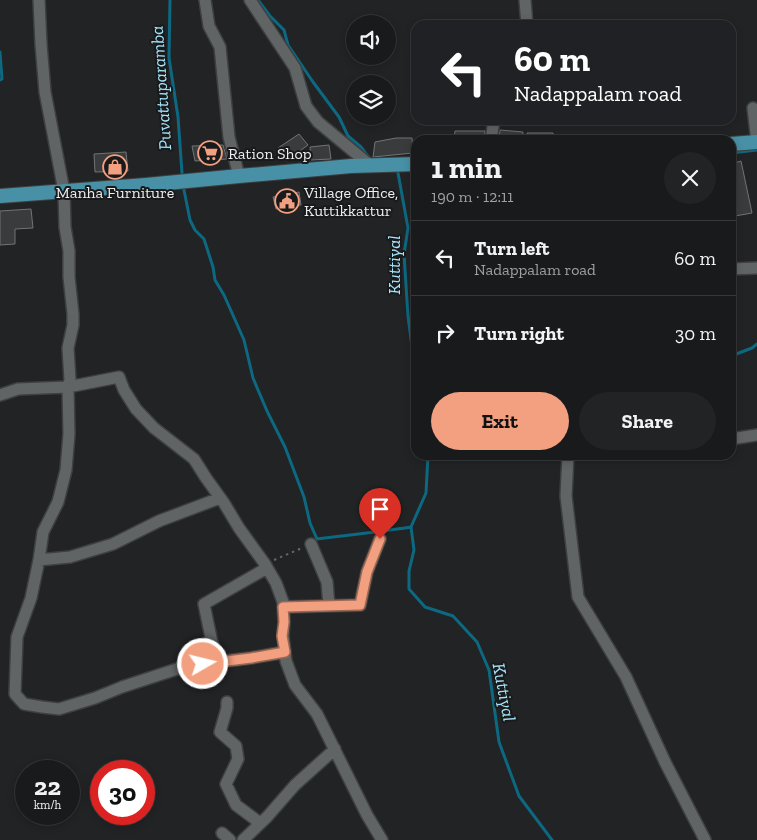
<!DOCTYPE html>
<meta charset="utf-8">
<style>
:root{--surface:#191a1b;--page:#222324;--text:#f1f3f6;--muted:#9fa1a3;--line:#37383a;--accent:#f2a080}
body{margin:0;font-family:"Zilla Slab",serif;background:var(--page);color:var(--text);height:100vh;display:flex;flex-direction:column;font-size:19px;white-space:nowrap}
*{box-sizing:border-box;margin:0}
p{font-size:16px;color:var(--muted)}
.icon{flex:none;width:28px;height:28px;fill:none;stroke:currentColor;stroke-width:2;stroke-linecap:round;stroke-linejoin:round}
.map{position:relative;flex:1;overflow:hidden}
.panel{position:absolute;left:411px;top:135px;width:325px;height:325px;display:flex;flex-direction:column;background:var(--surface);border-radius:15px;box-shadow:0 2px 8px #0003,0 0 0 1px var(--line)}
.panel>*{flex:none}
.hud{position:absolute;left:411px;top:20px;width:325px;height:105px;border-radius:15px;box-shadow:0 2px 8px #0003,0 0 0 1px var(--line);background:#202124;color:#fff;overflow:hidden}
.tools{position:absolute;left:346px;top:15px;display:grid;gap:10px}
.tools a{display:grid;place-items:center;width:50px;height:50px;border-radius:50%;background:var(--surface);box-shadow:0 2px 8px #0003,0 0 0 1px var(--line);font-size:25px}
.speed{position:absolute;left:15px;top:760px;display:flex;gap:10px;font-size:25px;font-weight:700;text-align:center}
.speed>*{display:grid;place-content:center;width:65px;height:65px;border-radius:50%;background:var(--surface);box-shadow:0 2px 8px #0003,0 0 0 1px var(--line);line-height:1}
.speed small{font-size:12px;font-weight:400}
.speed .limit{border:8px solid #d22;background:#fff;color:#111}
.pin{position:absolute;display:grid;place-items:center;width:42px;height:42px;color:#fff;margin:-51px -21px;border-radius:50% 50% 50% 0;rotate:-45deg;box-shadow:0 0 5px #0007}
.pin .icon{rotate:45deg}
.me{position:absolute;width:55px;margin:-28px;rotate:82deg;stroke-linejoin:round;filter:drop-shadow(0 0 4px #0008)}
.turn{display:flex;align-items:center;gap:18px;height:105px;padding:0 20px;font-size:22px}
.turn .icon{width:65px;height:65px;stroke-width:2.5}
.turn b{display:block;font-size:35px;line-height:42px}
.round{display:grid;place-items:center;flex:none;width:52px;height:52px;border-radius:26px;background:var(--page)}
.headline{display:flex;align-items:center;justify-content:space-between;height:85px;padding:0 20px}
h1{font-size:30px;font-weight:700;line-height:38px}
.cta{display:flex;gap:10px;margin-top:auto;padding:10px 20px}
.cta a{flex:1;height:58px;border-radius:30px;background:var(--accent);color:#111;font-size:20px;font-weight:700;line-height:58px;text-align:center}
.cta a+a{background:var(--page);color:var(--text)}
ul{padding:0;list-style:none}
li{display:flex;align-items:center;gap:15px;height:75px;padding:0 20px;border-top:1px solid var(--line)}
li div{flex:1}
li b{display:block;font-size:19px}
li em{font-style:normal}
.map>svg:first-child{display:block}
.lines{fill:none;stroke-linecap:round;stroke-linejoin:round}
.stream{stroke:#0d6982;stroke-width:3}
.building{fill:#393b3c;stroke:#717475}
.minor-casing{stroke:#3d3f40;stroke-width:14}
.major-casing{stroke:#3d3f40;stroke-width:16}
.path{stroke:#636566;stroke-width:2;stroke-dasharray:2.5 4;stroke-linecap:butt}
.minor{stroke:#616465;stroke-width:11}
.major{stroke:#4890a5;stroke-width:14}
.route-casing{stroke:#9d6853;stroke-width:12}
.route{stroke:#f2a080;stroke-width:9}
.labels{text-anchor:middle;dominant-baseline:central;stroke-width:4;stroke-linejoin:round;paint-order:stroke}
.poi-label{font-size:16px;fill:#edefef;stroke:#181a1b;text-anchor:start}
.water-label{font-size:18px;font-style:italic;fill:#a6e4fa;stroke:#181a1b}
</style>
<div class="map">
<svg width="757" height="840" viewBox="0 0 757 840">
<rect width="100%" height="100%" fill="#212324"/>
<g class="lines">
<!-- stream -->
<path class="stream" d="M170,0L169,58L178,117L182,173
M258,0L270,16L284,30L288,45L313,82L339,117L348,136L361,147L369,158
M0,52L2,79L0,80
M731,153L757,150
M398,173L408,228L404,254L408,316L412,347L416,358
M183,185L190,220L195,230L204,239L213,267L215,280L224,295L244,340L253,378L267,411L285,447L304,497L310,523L317,539C349,535 380,532 411,527
M731,356L752,348L757,344
M428,455L426,493L411,527L414,550L409,571V589L425,607L453,616L477,642L489,670L499,742L519,796L552,840"/>
</g>
<!-- building -->
<path class="building" d="M500,130L523,132V140H499Z
M455,131H485L484,140H454Z
M527,133H553L554,140H527Z
M299,134L308,145L286,161L278,148Z
M396,138H412L413,153L373,157L375,142Z
M223,145L227,159L195,161L192,146Z
M329,145L331,159L311,160L310,147Z
M126,152L128,171L95,172L94,154Z
M741,161L752,213L735,216L731,204V164Z
M299,192L301,205L276,209L273,197Z
M31,209L33,228L15,229V244L0,245V211Z"/>
<g class="lines">
<!-- minor casing -->
<g class="minor-casing">
<path id="minor" d="M39,0L41,44L45,92L64,191L65,227L69,251V277L73,314V325L68,348L70,380L68,387L69,434L66,470L58,502L43,532L39,560L70,557L113,544L159,521L220,498
M205,0L209,26L220,47L229,137L239,176
M250,0L295,68L306,106L318,122L371,166
M525,0L527,25
M753,108L757,142
M491,140L494,120
M731,269L757,268
M0,395L18,389L68,387L119,377L124,390L136,409L154,428L194,459L206,478L224,503L239,528L265,564L276,583L283,602L284,622L283,636L286,661L295,685L317,714L367,815L382,840
M731,439L757,435
M568,455L566,496L578,597L626,677L665,762L705,840
M311,544L327,582L329,606
M39,560L31,598L17,637L15,694L24,704L42,707L59,709L95,698L122,687L177,669L216,662L251,658L285,652
M283,607L360,605L367,572L380,539
M216,662L204,604L267,568
M227,702V708L220,732L236,746L238,759L226,784L236,805L260,823
M222,833L230,840
M243,840L267,817L295,785L335,749"/>
</g>
<!-- major casing -->
<g class="major-casing">
<path id="major" d="M731,144L757,142
M0,196L146,185L239,176L351,166L416,164"/>
</g>
<!-- path -->
<path class="path" d="M274,560L302,548"/>
<!-- minor -->
<use href="#minor" class="minor"/>
<!-- major -->
<use href="#major" class="major"/>
</g>
<g class="lines">
<!-- route casing -->
<g class="route-casing">
<path id="route" d="M203,664L251,658L285,652L282,636L284,622L283,607L360,605L367,572L380,539"/>
</g>
<!-- route -->
<use href="#route" class="route"/>
</g>
<!-- icons -->
<defs>
<g id="supermarket-ring" transform="scale(1.25)"><circle r="9.5" fill="#181a1b" stroke="#f2a080" stroke-width="1.5"/><path d="M-6-5.5h2.5l.6 2H6L4.5 2H-2.5L-4.4-4H-6ZM-1.5 3.2a1.3 1.3 0 1 0 .1 0ZM3 3.2a1.3 1.3 0 1 0 .1 0Z" fill="#f2a080"/></g>
<g id="shop-ring" transform="scale(1.25)"><circle r="9.5" fill="#181a1b" stroke="#f2a080" stroke-width="1.5"/><path d="M-5-2.5h2.3a2.7 3.5 0 0 1 5.4 0H5L5.5 6h-11ZM-1.5-2.5h3a1.5 2.3 0 0 0-3 0Z" fill="#f2a080"/></g>
<g id="civic-ring" transform="scale(1.25)"><circle r="9.5" fill="#181a1b" stroke="#f2a080" stroke-width="1.5"/><path d="M-.6-6.5H3V-4.5H.6V-3L4-1V1h2V6H-6V1h2V-1L-.6-3ZM-1.2 2.5V6h2.4V2.5Z" fill="#f2a080"/></g>
</defs>
<g fill-rule="evenodd">
<use href="#supermarket-ring" x="210" y="153"/>
<use href="#shop-ring" x="115" y="167"/>
<use href="#civic-ring" x="287" y="201"/>
</g>
<g class="labels">
<!-- poi labels -->
<g class="poi-label">
<text x="228" y="153">Ration Shop</text>
<text x="115" y="192" text-anchor="middle">Manha Furniture</text>
<text x="304" y="192">Village Office,<tspan x="304" dy="18">Kuttikkattur</tspan></text>
</g>
<!-- water labels -->
<g class="water-label">
<text transform="translate(161 88) rotate(-94)">Puvattuparamba</text>
<text transform="translate(394 265) rotate(-90)">Kuttiyal</text>
<text transform="translate(504 692) rotate(79)">Kuttiyal</text>
</g>
</g>
</svg>
<div class="tools">
<a><svg class="icon" aria-label="sound" viewBox="0 0 24 24"><path d="M4 9h4l5-4v14l-5-4H4zM17 9q2 3 0 6"/></svg></a>
<a><svg class="icon" aria-label="layers" viewBox="0 0 24 24"><path d="M12 4l9 5-9 5-9-5zM3 14l9 5 9-5"/></svg></a>
</div>
<div class="speed"><div>22<small>km/h</small></div><div class="limit">30</div></div>
<div class="pin" style="left:380px;top:539px;background:#d93025"><svg class="icon" aria-label="arrive" viewBox="0 0 24 24"><path d="M6 21V4h12l-3 4 3 4H6"/></svg></div>
<svg class="me" style="left:203px;top:664px" viewBox="-20 -20 40 40"><circle r="17" fill="#f2a080" stroke="#fff" stroke-width="3"/><path d="M0-11L8 9 0 5-8 9z" fill="#fff"/></svg>
<div class="hud">
<div class="turn"><svg class="icon" aria-label="left" viewBox="0 0 24 24"><path d="M17 20v-9H6M10 6l-5 5 5 5"/></svg><div><b>60 m</b>Nadappalam road</div></div>
</div>
<section class="panel">
<div class="headline"><div><h1>1 min</h1><p>190 m · 12:11</p></div><a class="round"><svg class="icon" aria-label="close" viewBox="0 0 24 24"><path d="M6 6l12 12M18 6L6 18"/></svg></a></div>
<ul>
<li><svg class="icon" aria-label="left" viewBox="0 0 24 24"><path d="M17 20v-9H6M10 6l-5 5 5 5"/></svg><div><b>Turn left</b><p>Nadappalam road</p></div><em>60 m</em></li>
<li><svg class="icon" aria-label="right" viewBox="0 0 24 24"><path d="M7 20v-9h11M14 6l5 5-5 5"/></svg><div><b>Turn right</b></div><em>30 m</em></li>
</ul>
<div class="cta"><a>Exit</a><a>Share</a></div>
</section>
</div>
